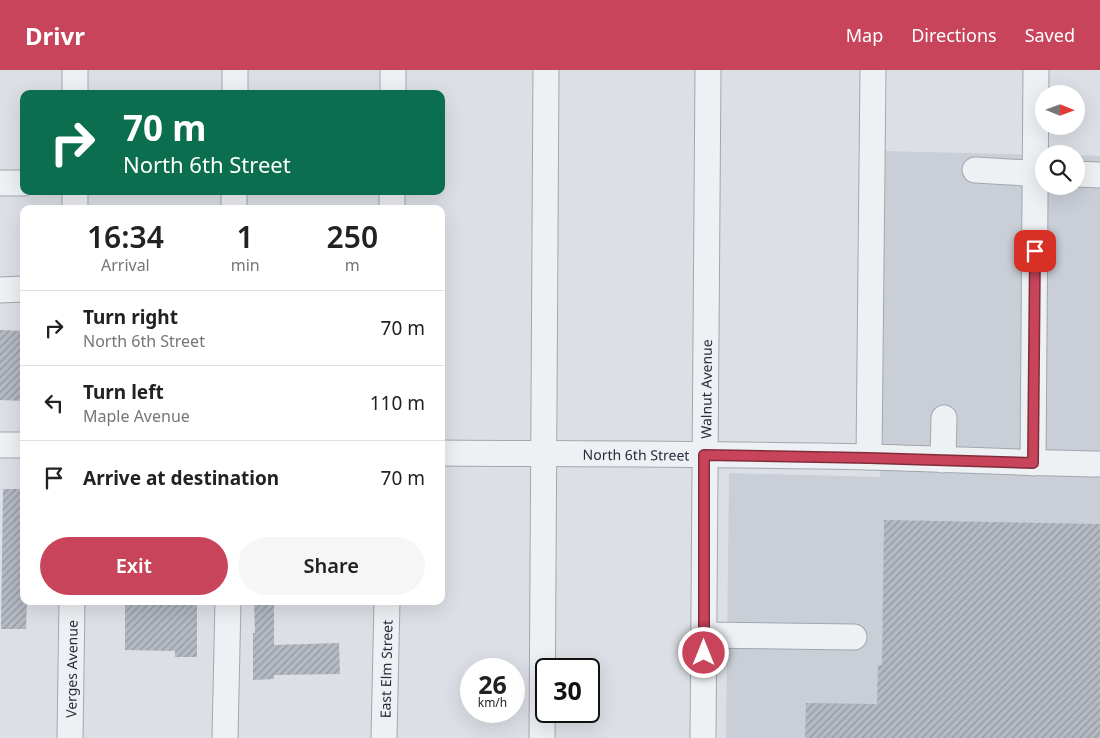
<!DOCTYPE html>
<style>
:root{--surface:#fff;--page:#f6f6f6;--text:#222;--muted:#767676;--line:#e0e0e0;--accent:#c8445b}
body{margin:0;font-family:"Noto Sans",sans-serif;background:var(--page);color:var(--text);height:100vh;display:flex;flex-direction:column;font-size:19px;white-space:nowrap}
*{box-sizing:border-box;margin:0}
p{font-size:16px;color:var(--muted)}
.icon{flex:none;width:28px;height:28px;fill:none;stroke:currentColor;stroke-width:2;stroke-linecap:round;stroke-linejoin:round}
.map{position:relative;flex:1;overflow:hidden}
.sheet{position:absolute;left:20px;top:135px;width:425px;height:400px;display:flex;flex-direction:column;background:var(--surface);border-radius:10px;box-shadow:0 5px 20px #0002}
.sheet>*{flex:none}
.banner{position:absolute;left:20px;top:20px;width:425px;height:105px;border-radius:10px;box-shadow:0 5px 20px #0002;background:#0b6e4f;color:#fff;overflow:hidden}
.needle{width:32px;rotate:91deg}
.controls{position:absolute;left:1035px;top:15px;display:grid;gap:10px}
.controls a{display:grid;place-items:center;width:50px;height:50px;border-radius:50%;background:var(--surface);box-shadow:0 5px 20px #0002;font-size:25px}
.speed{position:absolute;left:460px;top:588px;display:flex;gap:10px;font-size:25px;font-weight:700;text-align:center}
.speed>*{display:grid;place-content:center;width:65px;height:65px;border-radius:50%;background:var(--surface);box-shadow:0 5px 20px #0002;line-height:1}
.speed small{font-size:12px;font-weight:400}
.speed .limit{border:2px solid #111;border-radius:8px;background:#fff;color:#111}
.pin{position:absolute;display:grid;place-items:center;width:42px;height:42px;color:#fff;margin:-21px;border-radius:10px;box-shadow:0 2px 8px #0006}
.me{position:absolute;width:55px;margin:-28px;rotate:0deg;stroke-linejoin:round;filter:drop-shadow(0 0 4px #0008)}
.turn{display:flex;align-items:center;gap:18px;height:105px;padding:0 20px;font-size:22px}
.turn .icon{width:65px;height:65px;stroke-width:2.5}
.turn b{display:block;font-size:35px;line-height:42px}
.eta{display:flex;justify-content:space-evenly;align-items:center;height:85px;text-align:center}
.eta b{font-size:30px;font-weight:600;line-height:35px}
.cta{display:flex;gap:10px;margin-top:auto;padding:10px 20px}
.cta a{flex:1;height:58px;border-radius:30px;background:var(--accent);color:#fff;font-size:20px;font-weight:600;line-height:58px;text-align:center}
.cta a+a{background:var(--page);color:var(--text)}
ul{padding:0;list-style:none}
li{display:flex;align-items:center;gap:15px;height:75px;padding:0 20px;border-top:1px solid var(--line)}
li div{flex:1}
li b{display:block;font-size:19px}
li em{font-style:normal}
header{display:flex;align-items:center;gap:30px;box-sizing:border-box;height:70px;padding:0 25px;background:var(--accent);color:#fff}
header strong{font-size:24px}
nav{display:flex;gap:28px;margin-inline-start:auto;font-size:18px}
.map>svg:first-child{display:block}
.built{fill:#cacfd7}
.building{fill:url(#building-hatch)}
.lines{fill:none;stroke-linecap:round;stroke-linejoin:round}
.minor-casing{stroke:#a2a7af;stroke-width:27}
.minor{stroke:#eef1f4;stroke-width:25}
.route-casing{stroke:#822c3b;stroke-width:12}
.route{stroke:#c8445b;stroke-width:9}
.labels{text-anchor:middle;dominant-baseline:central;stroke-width:5;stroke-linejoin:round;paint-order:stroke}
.street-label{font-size:14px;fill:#272e3b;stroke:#ebeff4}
</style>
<header>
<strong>Drivr</strong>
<nav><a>Map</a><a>Directions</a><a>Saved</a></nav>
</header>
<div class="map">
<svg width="1100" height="668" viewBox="0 0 1100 668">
<defs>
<pattern id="building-hatch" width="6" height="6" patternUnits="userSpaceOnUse" patternTransform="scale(1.25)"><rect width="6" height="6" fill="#b4b9c2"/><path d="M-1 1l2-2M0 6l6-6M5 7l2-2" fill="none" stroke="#92979f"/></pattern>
</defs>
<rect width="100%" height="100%" fill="#dce0e6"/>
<!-- built -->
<path class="built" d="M884,81L1044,85V116H1076V85L1100,86V668H726L729,403L880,407Z"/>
<!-- building -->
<path class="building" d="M0,260L24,261V331L0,330Z
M3,419H24V531H27L26,559H1Z
M884,450L1100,454V668H805L806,633L877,634L878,595H882Z
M125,531H197V587H175V581L125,580Z
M254,531H274V575L339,573L340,604L274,605V609L253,610V563H255Z"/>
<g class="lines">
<!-- minor casing -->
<g class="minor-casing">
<g id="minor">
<path d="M75,24V0"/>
<path d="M235,24V0"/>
<path d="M393,24V0"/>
<path d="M975,100L1044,104"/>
<path d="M1076,104L1100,105"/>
<path d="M0,113H24"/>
<path d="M75,139V121"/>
<path d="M234,139V121"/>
<path d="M392,139V121"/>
<path d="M0,220L24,219"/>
<path d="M0,375H24"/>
<path id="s1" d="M441,383C584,384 727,384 869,387C946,389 1023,393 1100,394"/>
<path d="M869,387L873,0"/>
<path d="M943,390L944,348"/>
<path d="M1033,393L1036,0"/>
<path d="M704,565L854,567"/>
<path id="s2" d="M70,668L72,531"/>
<path d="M225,668L228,531"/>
<path id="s3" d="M384,668L387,531"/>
<path d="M542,668L546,0"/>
<path id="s4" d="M703,668L708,0"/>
</g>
</g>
<!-- minor -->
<use href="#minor" class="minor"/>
</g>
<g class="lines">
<!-- route casing -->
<g class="route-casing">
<path id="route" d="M704,583V385L869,388L1033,393L1035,181"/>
</g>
<!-- route -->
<use href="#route" class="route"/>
</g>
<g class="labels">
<!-- street labels -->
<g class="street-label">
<text stroke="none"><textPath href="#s4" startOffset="349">Walnut Avenue</textPath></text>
<text stroke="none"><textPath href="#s1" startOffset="195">North 6th Street</textPath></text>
<text stroke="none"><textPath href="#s2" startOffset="69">Verges Avenue</textPath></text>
<text stroke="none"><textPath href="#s3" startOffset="69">East Elm Street</textPath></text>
</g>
</g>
</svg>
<div class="controls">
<a><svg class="needle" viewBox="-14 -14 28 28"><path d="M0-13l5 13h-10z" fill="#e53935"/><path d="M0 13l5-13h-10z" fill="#767676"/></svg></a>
<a><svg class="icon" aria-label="search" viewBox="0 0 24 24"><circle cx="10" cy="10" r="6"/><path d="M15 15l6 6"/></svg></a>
</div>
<div class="speed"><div>26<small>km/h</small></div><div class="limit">30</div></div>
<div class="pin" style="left:1035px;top:181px;background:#d93025"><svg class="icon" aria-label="arrive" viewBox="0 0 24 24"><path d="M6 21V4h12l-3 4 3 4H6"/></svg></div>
<svg class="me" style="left:704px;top:583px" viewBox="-20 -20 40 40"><circle r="17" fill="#c8445b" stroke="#fff" stroke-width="3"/><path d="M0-11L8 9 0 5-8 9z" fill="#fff"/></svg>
<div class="banner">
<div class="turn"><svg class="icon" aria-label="right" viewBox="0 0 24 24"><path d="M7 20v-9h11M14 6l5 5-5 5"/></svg><div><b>70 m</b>North 6th Street</div></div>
</div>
<section class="sheet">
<div class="eta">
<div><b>16:34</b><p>Arrival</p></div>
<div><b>1</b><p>min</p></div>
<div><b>250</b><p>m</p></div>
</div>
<ul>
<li><svg class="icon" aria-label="right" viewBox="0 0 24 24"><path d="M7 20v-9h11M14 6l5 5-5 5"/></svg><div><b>Turn right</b><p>North 6th Street</p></div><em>70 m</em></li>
<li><svg class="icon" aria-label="left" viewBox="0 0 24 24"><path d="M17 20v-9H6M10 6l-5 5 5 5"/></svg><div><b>Turn left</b><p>Maple Avenue</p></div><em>110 m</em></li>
<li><svg class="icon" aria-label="arrive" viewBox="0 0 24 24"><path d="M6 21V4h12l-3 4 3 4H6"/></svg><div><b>Arrive at destination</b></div><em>70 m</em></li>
</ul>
<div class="cta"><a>Exit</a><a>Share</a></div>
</section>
</div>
